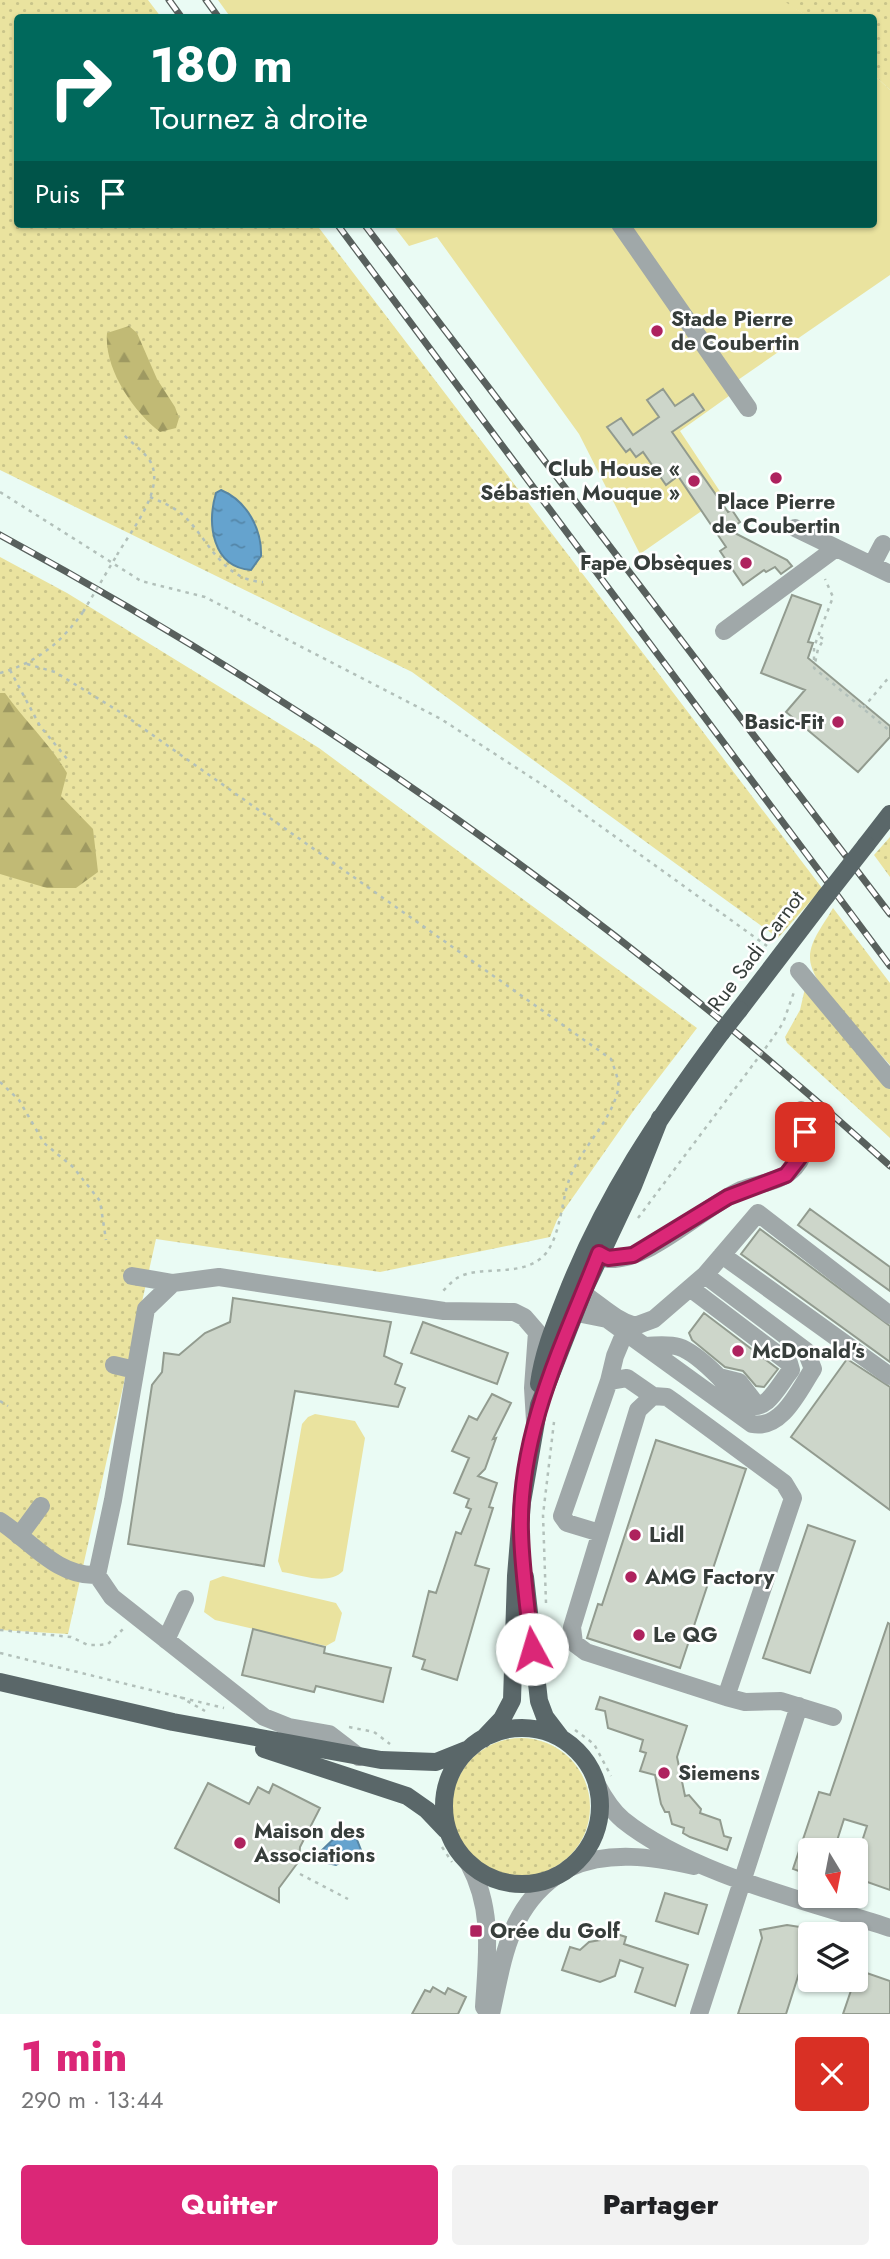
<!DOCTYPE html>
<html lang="fr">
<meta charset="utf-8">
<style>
:root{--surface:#fff;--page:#f2f2f2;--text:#202124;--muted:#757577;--accent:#db2777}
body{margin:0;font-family:Jost,sans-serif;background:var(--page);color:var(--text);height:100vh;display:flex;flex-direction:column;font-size:26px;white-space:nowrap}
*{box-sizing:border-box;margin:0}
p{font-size:23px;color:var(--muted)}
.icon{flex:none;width:38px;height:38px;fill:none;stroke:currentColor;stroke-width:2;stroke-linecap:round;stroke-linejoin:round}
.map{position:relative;height:2014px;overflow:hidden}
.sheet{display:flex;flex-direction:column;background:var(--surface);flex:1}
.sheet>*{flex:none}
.guide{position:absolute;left:14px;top:14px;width:863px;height:214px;border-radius:7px;box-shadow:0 2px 5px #0004;background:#00695c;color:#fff;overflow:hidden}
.needle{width:46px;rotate:170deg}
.buttons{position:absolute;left:798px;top:1838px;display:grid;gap:14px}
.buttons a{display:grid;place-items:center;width:70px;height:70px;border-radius:7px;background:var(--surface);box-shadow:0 2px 5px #0004;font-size:35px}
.pin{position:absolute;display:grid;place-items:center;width:60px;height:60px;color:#fff;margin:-30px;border-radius:14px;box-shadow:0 4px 10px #0006}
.me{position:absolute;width:77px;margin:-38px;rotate:354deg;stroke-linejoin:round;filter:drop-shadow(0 0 5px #0008)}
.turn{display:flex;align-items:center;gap:24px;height:147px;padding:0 21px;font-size:32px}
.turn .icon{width:91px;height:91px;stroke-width:2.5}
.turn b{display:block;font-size:49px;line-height:60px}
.then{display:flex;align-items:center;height:66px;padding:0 21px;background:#0003;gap:14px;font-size:26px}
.round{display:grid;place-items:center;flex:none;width:74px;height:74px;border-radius:7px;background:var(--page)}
.headline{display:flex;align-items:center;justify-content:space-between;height:119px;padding:0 21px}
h1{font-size:42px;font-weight:800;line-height:52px;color:var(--accent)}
.button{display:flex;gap:14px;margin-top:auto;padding:14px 21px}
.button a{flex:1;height:80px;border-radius:7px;background:var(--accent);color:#fff;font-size:28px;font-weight:800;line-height:80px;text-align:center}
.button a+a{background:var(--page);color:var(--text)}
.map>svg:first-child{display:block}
.grass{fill:url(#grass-dots)}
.forest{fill:url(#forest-firs)}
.pitch{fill:#eae39f}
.water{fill:url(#water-ripples);stroke:#5785a2;stroke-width:2}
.building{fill:#cdd6ca;stroke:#929b8f;stroke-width:2}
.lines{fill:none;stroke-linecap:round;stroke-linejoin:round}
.path{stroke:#b2c0ba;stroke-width:2.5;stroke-dasharray:3.5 5;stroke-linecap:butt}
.minor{stroke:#a0a8a9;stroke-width:18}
.major{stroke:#5a6769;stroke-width:18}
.rail-casing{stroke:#58605d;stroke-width:7}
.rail{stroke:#fff;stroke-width:4.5;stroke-dasharray:13;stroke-linecap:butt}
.path-bridge{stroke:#b2c0ba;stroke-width:2.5;stroke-dasharray:3.5 5;stroke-linecap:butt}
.major-bridge{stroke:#5a6769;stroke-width:18}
.route-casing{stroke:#8e194d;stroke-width:18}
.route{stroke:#db2777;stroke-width:12}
.poi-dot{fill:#ae225e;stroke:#fff;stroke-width:2.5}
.labels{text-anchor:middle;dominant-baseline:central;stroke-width:5;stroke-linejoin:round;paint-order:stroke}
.poi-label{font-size:21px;font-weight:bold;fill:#373e3b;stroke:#fff;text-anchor:start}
.street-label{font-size:21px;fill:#373e3b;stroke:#fff}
</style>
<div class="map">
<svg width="890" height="2014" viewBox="0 0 890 2014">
<defs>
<pattern id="grass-dots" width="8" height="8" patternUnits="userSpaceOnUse" patternTransform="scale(1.75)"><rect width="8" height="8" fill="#eae39f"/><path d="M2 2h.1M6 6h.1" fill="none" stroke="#c9c48a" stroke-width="1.8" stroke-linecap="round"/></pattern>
<pattern id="forest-firs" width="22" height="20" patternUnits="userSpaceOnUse" patternTransform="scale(1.75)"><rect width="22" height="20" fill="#c1ba75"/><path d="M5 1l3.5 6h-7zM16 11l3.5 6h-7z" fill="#9e9961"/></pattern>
<pattern id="water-ripples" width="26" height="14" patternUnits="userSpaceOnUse" patternTransform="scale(1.75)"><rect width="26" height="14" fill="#65a3ce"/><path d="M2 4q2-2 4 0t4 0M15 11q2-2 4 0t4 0" fill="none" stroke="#5486a8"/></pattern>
</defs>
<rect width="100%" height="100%" fill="#eafbf4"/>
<!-- grass -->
<path class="grass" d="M0,0H148L161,17L18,18V224H316L822,888L778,938L412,672L0,470Z
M780,0H890V90L873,74V18L809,17Z
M0,557L67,593L319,748L697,1028L634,1110L557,1220L550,1237L380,1272L156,1239L68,1634L0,1630Z
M890,837V877L874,855Z
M833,908L890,983V1065C870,1042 809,986 810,957C810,940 825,923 833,908Z
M806,984L890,1089V1138L787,1043L785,1037L800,1010Z
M452 1807a69 69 0 1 1 138 0a69 69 0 1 1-138 0Z"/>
<!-- forest -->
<path class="forest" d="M129,326L137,333L157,379L175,407L179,418L176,428L160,432C133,411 104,369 107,333Z
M0,693H5C25,721 50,744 67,773L61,796L93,829L98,872L76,888H47L0,874Z"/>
<!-- pitch -->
<path class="pitch" d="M218,0H782L809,17L231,18Z
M873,74L890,90V275L735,382L736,391L680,431L723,496L640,554L579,434L437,237L409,246L392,224H873Z
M315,1414L355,1421L365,1438L343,1571C328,1586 302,1575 282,1572L278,1561L302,1424L308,1417Z
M223,1576L336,1603L342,1613L335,1641L326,1646L215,1620L204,1612L210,1581Z"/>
<!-- water -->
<path class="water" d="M221,490C247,501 262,529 261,556L251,570C212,567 207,524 216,493Z
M344,1829L354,1832L361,1850L336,1865L322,1862L319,1853Z"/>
<!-- building -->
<path class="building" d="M663,389L675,406L693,394L704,410L672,432L728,512L732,510L740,522L729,530L787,560L792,566L781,574L775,567L766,572L764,570L743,585L720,551L726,547L678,476L666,485L643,452L636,457L630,449L626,452L607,427L621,418L633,435L659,417L647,400Z
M792,595L821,605L808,642L813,643L808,658L890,726V737L858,772L786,712L805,690L761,673Z
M810,1209L890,1267V1291L798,1225Z
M760,1229L890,1326V1362L741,1254Z
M233,1298L391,1322L384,1356L402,1364L395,1384L405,1388L398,1407L295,1391L264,1566L128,1544L152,1385L162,1372L164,1353L179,1355L205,1333L230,1322Z
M704,1313L778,1369L764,1387L756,1386L743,1371L725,1367L692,1340L689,1333Z
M423,1322L508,1353L497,1384L411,1353Z
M847,1359L890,1387V1510L791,1437Z
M492,1394L511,1403L493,1439L496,1438L485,1469L478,1476L497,1483L489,1507L493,1508L475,1565L489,1569L457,1680L422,1669L425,1660L413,1656L429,1591L436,1593L456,1532L461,1534L471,1509L466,1507L469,1499L454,1493L469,1458L452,1451L469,1416L477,1420Z
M656,1440L746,1469L680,1668L587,1638L598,1604L602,1605Z
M808,1525L855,1541L810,1673L763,1658Z
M888,1623L890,1624V1890L856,1878V1860L867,1826L844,1819L834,1850H810V1875L793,1869L819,1792L830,1795Z
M253,1629L325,1647L324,1653L391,1668L383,1702L316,1686L314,1692L242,1675Z
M600,1697L687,1726L677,1757L685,1796L689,1795L701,1809L700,1813L720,1820L724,1836L731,1838L727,1850L690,1837L683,1833L684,1828L672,1824L669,1812H665L661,1804L655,1775L640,1771L646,1753L640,1751L643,1740L608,1728L605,1711L596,1709Z
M208,1783L249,1804L258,1787L269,1793L273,1784L320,1808L300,1847L299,1861L279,1888V1902L175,1848Z
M665,1893L707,1905L698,1934L656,1921Z
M787,1925L813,1929L786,2014H738L762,1938L760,1930Z
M604,1930L626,1937L624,1944L688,1965L675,2006L635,1992L643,1968L620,1960L615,1976L600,1982L562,1970L570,1947L580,1950L589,1942L600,1940Z
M858,1970L890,1981V2014H843Z
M433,1987L445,1994L448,1988L466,1997L458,2014H412L425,1990L430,1992Z"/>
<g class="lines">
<!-- path -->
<path class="path" d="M0,492L141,581L205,597L441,719L549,789L767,946
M150,497C162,502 174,507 184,516C209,540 222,580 263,582
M117,555C130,532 163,493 152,465C148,454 130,442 122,433
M820,637L824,639L818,649L814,668L890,731
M814,660V647L833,597L825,579
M27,664L55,672L120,712L611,1059C614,1068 620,1081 618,1090C610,1124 581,1147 569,1180C561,1203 560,1244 540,1259C517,1277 479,1265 457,1278C451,1282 446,1288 441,1293
M10,670L40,726L68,760
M0,673C36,663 61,643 83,612
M863,708L890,676
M770,1042L783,1023L794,992
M0,1082L19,1100L44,1143L73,1167L100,1201L106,1240
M638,1218L755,1062
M0,1401L8,1406
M546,1603L543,1515L554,1422
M0,1630L71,1637L88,1645H99L108,1644L124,1628
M0,1653L224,1708
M180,1697L205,1711
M349,1727L374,1732L390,1744
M575,1730L594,1744L611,1776
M442,1847L452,1862
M300,1874L348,1899"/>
<!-- minor -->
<path class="minor" d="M620,224L748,408
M795,528L890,574
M872,565L883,544
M724,631L836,548
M799,971L890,1080
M599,1253L608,1259C651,1261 701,1208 741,1190C759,1183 782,1182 795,1167C810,1150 805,1130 801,1110
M722,1255L890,1376
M705,1275L758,1213L890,1315
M132,1276L173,1283
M562,1310L607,1319L752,1424C782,1430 799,1390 813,1369L806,1351L705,1275L654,1319L635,1326C610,1319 593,1296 570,1287
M645,1346C656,1345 669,1344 679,1347C692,1351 709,1367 719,1377C730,1388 746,1418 767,1401C776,1393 783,1380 791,1370L789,1363L690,1288
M114,1365L135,1370
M719,1377L739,1382L756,1404
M609,1381L615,1356L625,1332
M0,1521C31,1541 57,1577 97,1575
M600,1533L567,1523L562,1516L609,1381L627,1378L653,1396
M19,1536L41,1506
M166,1640L185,1599
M726,1697L793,1498L784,1483L674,1402L667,1397L653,1396L638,1410L572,1627L574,1643L586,1652L726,1697L745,1702L781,1701L833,1717
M359,1757L329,1734L289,1727L264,1717L112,1597L97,1575L113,1500L146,1309L173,1283L219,1277L444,1311L514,1312L524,1317L537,1332L533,1388L535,1421
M597,1785C604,1798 611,1810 623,1820C690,1874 808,1901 890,1928
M469,1864C494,1910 487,1956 484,2007
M569,1868C609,1850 653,1857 694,1866
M491,2014C503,1961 508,1910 556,1876
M699,2014L799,1706"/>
<!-- major -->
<path class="major" d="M866,845L890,814
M739,1010L826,896
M539,1384C543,1353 555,1324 566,1296C605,1197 658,1118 721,1033
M525,1577L539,1701L545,1717L561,1738
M0,1682L173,1722L381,1760L436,1762L466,1750
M444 1806a78 78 0 1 1 156 0a78 78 0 1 1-156 0Z
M483,1739L502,1719L512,1700L516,1576L522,1502L539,1405L584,1290L633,1186L660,1118
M264,1749L407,1796L427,1810L446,1830"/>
<!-- rail casing -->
<g class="rail-casing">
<path id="rail" d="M169,0L182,18
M206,0L219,18
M337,224L890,966
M364,224L890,914
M0,535C321,709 620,922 890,1166"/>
</g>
<!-- rail -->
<use href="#rail" class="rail"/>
<!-- path-bridge -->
<path class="path-bridge" d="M83,612L117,555
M755,1062L770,1042"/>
<!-- major-bridge -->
<path class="major-bridge" d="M826,896L866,845
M721,1033L739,1010"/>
</g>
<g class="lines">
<!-- route casing -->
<g class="route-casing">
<path id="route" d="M532,1649C528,1610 522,1571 521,1532C518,1433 564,1342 599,1253L608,1258L633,1255L728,1197L786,1175L803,1153L805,1132"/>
</g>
<!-- route -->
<use href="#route" class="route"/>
</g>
<!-- markers -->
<g class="poi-dot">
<circle cx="657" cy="331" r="7"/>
<circle cx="776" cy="478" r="7"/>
<circle cx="694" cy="481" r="7"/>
<circle cx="746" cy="563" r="7"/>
<circle cx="838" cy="722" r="7"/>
<circle cx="738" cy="1351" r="7"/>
<circle cx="635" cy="1535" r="7"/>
<circle cx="631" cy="1577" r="7"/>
<circle cx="639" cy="1635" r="7"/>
<circle cx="664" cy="1773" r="7"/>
<circle cx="240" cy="1843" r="7"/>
<rect x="469" y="1924" width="14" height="14" rx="3.5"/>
</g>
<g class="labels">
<!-- poi labels -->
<g class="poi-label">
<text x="671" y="319">Stade Pierre<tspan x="671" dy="24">de Coubertin</tspan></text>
<text x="680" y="469" text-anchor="end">Club House «<tspan x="680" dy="24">Sébastien Mouque »</tspan></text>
<text x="776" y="502" text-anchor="middle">Place Pierre<tspan x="776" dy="24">de Coubertin</tspan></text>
<text x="732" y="563" text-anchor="end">Fape Obsèques</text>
<text x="824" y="722" text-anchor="end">Basic-Fit</text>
<text x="752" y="1351">McDonald's</text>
<text x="649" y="1535">Lidl</text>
<text x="645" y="1577">AMG Factory</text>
<text x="653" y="1635">Le QG</text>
<text x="678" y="1773">Siemens</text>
<text x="254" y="1831">Maison des<tspan x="254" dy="24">Associations</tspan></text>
<text x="490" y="1931">Orée du Golf</text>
</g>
<!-- street labels -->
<g class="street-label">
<text transform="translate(756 951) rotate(-53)">Rue Sadi Carnot</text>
</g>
</g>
</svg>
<div class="buttons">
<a><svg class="needle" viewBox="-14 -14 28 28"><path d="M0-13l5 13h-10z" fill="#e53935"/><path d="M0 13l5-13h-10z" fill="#757577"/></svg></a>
<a><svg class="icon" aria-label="layers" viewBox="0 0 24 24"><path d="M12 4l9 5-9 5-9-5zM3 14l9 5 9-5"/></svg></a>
</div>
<div class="pin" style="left:805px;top:1132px;background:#d93025"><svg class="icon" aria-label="arrive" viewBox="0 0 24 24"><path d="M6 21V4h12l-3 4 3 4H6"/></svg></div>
<svg class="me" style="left:532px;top:1649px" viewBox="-20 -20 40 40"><circle r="19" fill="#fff"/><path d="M0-13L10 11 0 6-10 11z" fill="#db2777"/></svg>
<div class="guide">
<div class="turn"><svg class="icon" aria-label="right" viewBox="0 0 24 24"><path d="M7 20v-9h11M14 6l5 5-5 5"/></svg><div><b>180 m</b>Tournez à droite</div></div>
<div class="then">Puis<svg class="icon" aria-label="arrive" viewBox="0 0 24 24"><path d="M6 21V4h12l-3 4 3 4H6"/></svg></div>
</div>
</div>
<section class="sheet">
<div class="headline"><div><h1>1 min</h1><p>290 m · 13:44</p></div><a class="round" style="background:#d93025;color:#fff"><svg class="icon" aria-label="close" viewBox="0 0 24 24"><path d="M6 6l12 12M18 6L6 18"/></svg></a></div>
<div class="button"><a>Quitter</a><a>Partager</a></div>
</section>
